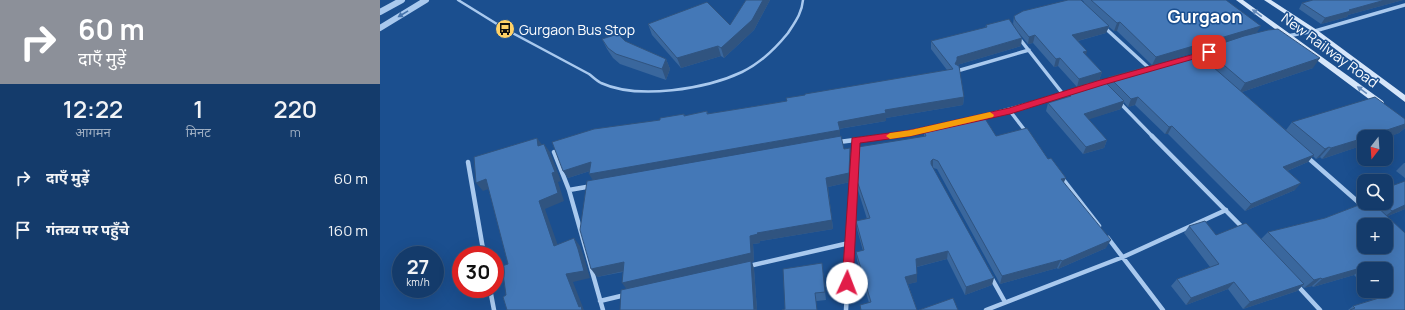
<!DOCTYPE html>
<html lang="hi">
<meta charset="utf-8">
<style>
:root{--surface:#143b6b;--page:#214673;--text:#f1f3f6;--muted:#9dadc1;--line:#33557e}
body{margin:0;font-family:Manrope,"Noto Sans Devanagari",sans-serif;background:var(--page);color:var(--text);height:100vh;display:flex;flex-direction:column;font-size:15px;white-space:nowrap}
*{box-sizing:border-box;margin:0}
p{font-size:13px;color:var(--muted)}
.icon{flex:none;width:22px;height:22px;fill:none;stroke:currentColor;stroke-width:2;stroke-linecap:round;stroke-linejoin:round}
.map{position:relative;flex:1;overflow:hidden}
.panel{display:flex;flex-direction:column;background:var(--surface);width:380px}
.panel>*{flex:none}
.guide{background:#8c9099;color:#fff;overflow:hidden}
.needle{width:26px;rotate:197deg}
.fabs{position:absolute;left:977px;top:130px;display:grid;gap:8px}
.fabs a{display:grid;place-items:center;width:36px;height:36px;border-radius:8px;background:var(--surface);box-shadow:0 4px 16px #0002,0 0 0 1px var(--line);font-size:20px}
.speed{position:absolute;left:12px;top:246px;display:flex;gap:8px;font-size:20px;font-weight:700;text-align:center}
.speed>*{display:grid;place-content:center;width:52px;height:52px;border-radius:50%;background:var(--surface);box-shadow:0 4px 16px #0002,0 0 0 1px var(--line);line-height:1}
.speed small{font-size:10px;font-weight:400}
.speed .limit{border:6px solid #d22;background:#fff;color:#111}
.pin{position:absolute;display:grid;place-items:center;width:34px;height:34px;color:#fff;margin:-17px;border-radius:8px;box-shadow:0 2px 6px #0006}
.me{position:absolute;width:44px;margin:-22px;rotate:2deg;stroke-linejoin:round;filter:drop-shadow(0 0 3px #0008)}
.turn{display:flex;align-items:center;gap:14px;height:84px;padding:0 12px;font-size:18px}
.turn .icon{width:52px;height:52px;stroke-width:2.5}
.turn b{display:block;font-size:28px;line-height:34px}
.eta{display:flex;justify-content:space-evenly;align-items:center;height:68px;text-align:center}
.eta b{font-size:24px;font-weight:600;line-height:28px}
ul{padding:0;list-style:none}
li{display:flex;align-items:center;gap:12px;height:52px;padding:0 12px}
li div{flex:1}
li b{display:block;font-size:15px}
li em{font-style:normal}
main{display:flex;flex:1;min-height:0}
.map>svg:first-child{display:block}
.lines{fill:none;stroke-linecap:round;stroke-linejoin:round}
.service{stroke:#a9c9ee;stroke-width:2.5}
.minor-far1{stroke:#a9c9ee;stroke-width:3.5}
.minor{stroke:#a9c9ee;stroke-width:4.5}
.tertiary{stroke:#a9c9ee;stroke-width:6}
.secondary{fill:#d6e6fa;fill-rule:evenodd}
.wall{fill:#3a679d;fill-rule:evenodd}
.shaded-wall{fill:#305480}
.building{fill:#4478b7;stroke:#305480;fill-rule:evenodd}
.oneway{fill:#668bba}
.oneway2{fill:#4674ac}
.route{fill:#e11d48;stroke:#92132f}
.slow{fill:#f59e0b}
.labels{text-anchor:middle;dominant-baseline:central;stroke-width:3;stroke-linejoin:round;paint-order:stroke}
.poi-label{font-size:14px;fill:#fff;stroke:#1b4f8f;text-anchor:start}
.street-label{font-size:14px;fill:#fff;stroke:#1b4f8f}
.far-town-label{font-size:18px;font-weight:bold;fill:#fff;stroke:#1b4f8f}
</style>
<main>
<section class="panel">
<div class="guide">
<div class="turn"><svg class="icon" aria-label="right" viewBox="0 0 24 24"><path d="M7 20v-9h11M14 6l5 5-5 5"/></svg><div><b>60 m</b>दाएँ मुड़ें</div></div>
</div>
<div class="eta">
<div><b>12:22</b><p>आगमन</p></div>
<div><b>1</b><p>मिनट</p></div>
<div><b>220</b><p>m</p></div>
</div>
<ul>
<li><svg class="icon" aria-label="right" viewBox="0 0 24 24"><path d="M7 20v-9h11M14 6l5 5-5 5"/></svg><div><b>दाएँ मुड़ें</b></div><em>60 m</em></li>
<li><svg class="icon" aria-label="arrive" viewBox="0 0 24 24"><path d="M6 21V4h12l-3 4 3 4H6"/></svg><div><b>गंतव्य पर पहुँचे</b></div><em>160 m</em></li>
</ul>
</section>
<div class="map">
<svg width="1025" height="310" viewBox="0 0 1025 310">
<rect width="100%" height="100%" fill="#1b4f8f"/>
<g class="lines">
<!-- service -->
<path class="service" d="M78,0L125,29L209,74C213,77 217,81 221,83C258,100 326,89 362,72C381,63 395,49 408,33C415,22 422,13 423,0"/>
<!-- minor-far1 -->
<path class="minor-far1" d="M724,27L770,69
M907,36L935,31L1025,5
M639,38L683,94
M577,71L649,50
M739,102L773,137
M630,111L647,133
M499,137C564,127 627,111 690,92"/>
<!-- minor -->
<path class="minor" d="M772,136L863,228
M459,142L506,136
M174,152L189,190L223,310
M927,157L985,208
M88,162L104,255
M681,177L719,226
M189,190L212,186
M728,238L783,310
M369,266L469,243
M611,277L625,302
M916,284L940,310
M110,289L114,310
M220,301L245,295
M466,310L476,140
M606,310L743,257L846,210"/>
<!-- tertiary -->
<path class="tertiary" d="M0,12L22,0
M0,28L46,0"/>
<!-- secondary -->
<path class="secondary" d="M856,0H863L1003,101L1004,103L1003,105H997Z
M884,0H891L937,30L1025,95V102L933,32Z"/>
</g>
<!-- wall -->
<path class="wall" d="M366,0H390L374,30L344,58L341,56L301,68L272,35L268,24L350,25Z
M702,0H846L877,32L933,68L862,92L906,130L912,122L1025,119V128L1019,133L942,159L940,157L936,159L933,156L928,162L907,171L915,190L865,211L788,134H785L755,105L748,107L744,102L741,109L708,119L727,140L724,148L703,154L666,111L668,103L685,98L687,92L703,87L704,85L697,87L678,66L674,67L653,43L648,44L639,33L641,46L577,65L584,97L583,105L506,118V121L459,129L460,136L464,149L470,148L471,157L470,182L448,187L453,229L380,241V243L373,244L374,261L372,262L374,269L377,310H240L247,289L243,272L217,277L213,180L210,171L188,178L183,171L280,120L304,114L305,116L327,111L328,114L407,101L425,95L567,70L551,49V41L605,28L606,25L634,26L633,24L634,16L704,3V2ZM729,27L734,31H737L772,65L825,49L821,57L729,77L727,84L719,80L722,72L706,55L698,41L726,33Z
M933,0H1023L968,15L967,17L941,24L919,9L922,3Z
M222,39L245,41L286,59L290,69L286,80L240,64L233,58L227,49Z
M544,131L616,136L684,183L726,248L678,269L677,268L620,284L557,169L553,168L612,285L585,295L567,259L537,267V282L528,284L537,310H481L480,305L489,303L477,260L476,252L483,251L477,229L476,221L487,219L477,187L476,178L544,136Z
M1024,163H1025V178L1016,171Z
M984,203H1006L1025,209L1008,216L1025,310H968L973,306L997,298L990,291H1006V269H984V285L974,275L933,287L932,286L924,288L922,286L917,291L863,309L848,289L806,305L791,286L797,279L830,267L804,233L809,226L836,235L881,239L888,232L945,218Z
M442,263L443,272L446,300L437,301L405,309Z"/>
<!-- shaded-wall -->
<path class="shaded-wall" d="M383,0H390L374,30L344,58L341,48Z
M1005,0H1023L968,15L967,17L941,24L945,18L969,10Z
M740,22L737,31H734L737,23Z
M729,26L726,33L690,43L692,35Z
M881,26L876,34L772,65L776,57Z
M655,35L653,43L648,44L649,37Z
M642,38L641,46L577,65L575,64L577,57Z
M338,46L341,56L301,68L297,58Z
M707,51L705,59L703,52Z
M680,58L678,66L674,67L676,59Z
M940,58L933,68L859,93L865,83Z
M286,59L290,69L286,80L282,69Z
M722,72L719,80L697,87L699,79Z
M584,97L583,105L506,118V121L458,129V122L505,110Z
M758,97L755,105L748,107L751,99Z
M744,101L741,109L701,122L704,114Z
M1025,124V128L1019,133L1006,138V137H986Z
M792,126L788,134H785L789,127Z
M460,130V138L214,182L209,174Z
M157,138L163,146H158Z
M984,138V145L942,159L951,148Z
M727,140L724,148L703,154L706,147Z
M164,144L170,152L181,181L178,182L184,201L165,209L181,254L174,246L159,201L172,173Z
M949,147L940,157L936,159L945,149Z
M470,148L471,157L470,182L448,187L453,229L380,241V243L373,244L374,261L372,262L374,269L377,310L248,291L242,283L377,233L446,178Z
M934,155L928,162L897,175L903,167Z
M553,159V168L551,169V161Z
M211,162L216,169L188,178L183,171Z
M686,178L682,186L681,179Z
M106,179L114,187L103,191L96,183Z
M921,183L915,190L865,211L871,204Z
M1025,205V209L1003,218L1012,211Z
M194,238L200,246L204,257L210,278L193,282L204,310H202L199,307L186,274Z
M731,240L726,248L678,269L682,261Z
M568,251L567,259L536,267V259Z
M681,260L677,268L620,284L622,276Z
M244,262L249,270L217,277L211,269Z
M984,267L974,275L933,287L942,279Z
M537,274V282L525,285V277Z
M614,278L612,285L585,295L586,287Z
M941,278L932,286L924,288L934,280Z
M854,282L848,289L806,305L811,298Z
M924,284L917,291L863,309L870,302Z"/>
<!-- building -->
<path class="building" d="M366,0H383L372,20L341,48L338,46L297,58L268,24L327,2L350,25Z
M688,0H701L729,26L692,35L707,51L703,52L722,72L699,79L680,58L676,59L655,35L649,37L635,20L634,16L643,11Z
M711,0H846L881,26L776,57L740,22L737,23Z
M933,0H1005L969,10L971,11L945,18L922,3Z
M629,19L642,38L577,57V60L575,64L579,66L584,97L505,110L506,113L458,122L460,130L209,174L211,162L183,171L172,142L214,129L280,120V118L304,114V116L327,111V114L377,106L407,101L406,98L425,95V94L573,69L551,41L607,27L606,25Z
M898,29L940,58L865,83L825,49L864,36L888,30Z
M238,34L245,41L286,59L282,69L236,54L228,48L222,39Z
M817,53L934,155L903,167L921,183L871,204L792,126L789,127L758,97L751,99L729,77Z
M722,79L744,101L704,114L727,140L706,147L668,103L691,96L687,92L706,86L704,84Z
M995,97L1025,119V124L986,137H984V138L951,148L949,147L945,149L912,122Z
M604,117L616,136L647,128L668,159L671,158L686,178L681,179L731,240L682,261L681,260L622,276L558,161L553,159L551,161V164L614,278L586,287L568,251L536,259L537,274L525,277L537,310H481L480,305L491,302L476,252L484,250L476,221L490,218L476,178L478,147L546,136L544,131Z
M461,136L464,149L470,148L469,173L446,178L452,220L377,233L378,234L370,236L371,253L242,283L244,262L211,269L200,230L207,181Z
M157,138L158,146L164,144L175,172L172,173L178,193L159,201L174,246L194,238L198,249L204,271L186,274L199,307L201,306L202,310H127L123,297L126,295L122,266L128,264L106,179L96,183L94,157Z
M1025,181V205L1012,211L1002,203H1006V188Z
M984,203H993L1025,233V310H970L975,308L973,306L1012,294L1006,289V269H986L984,267L942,279L941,278L934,280L888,232L945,218ZM984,225H1006V247H984Z
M825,221L836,235L866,223L924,284L870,302L854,282L811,298L797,279L839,264L809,226Z
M371,261L374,310H240L241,290Z
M442,263L445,292L435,293L437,310H402L405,309L403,269Z
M573,298L578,310H539Z"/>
<!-- one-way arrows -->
<defs><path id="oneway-solid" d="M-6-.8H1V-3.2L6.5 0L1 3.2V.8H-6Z"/></defs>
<g class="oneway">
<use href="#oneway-solid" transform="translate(877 13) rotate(-144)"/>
<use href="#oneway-solid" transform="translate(982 90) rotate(-144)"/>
</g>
<use class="oneway2" href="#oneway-solid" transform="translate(23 14) rotate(149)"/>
<!-- route -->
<path class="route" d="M829,50L832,52L831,54L723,85L630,114L531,136L480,143L473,283L471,287L467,288L464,287L462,283L472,138L531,130L629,108L717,81Z"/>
<!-- slow -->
<path class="slow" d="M610,112L614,115L613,117L531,136L510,139L506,136L510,133L531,130Z"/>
<!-- icons -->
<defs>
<g id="bus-disc" transform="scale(1)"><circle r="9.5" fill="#ffd166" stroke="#1b4f8f"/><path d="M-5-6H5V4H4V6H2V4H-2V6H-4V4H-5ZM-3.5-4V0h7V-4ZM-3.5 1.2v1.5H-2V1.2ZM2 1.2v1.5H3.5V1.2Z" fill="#111"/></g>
</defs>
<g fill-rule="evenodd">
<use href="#bus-disc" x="125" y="29"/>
</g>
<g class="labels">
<!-- poi labels -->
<g class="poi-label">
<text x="139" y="29">Gurgaon Bus Stop</text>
</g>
<!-- street labels -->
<g class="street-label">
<text transform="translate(950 50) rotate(36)">New Railway Road</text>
</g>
<!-- far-town labels -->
<g class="far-town-label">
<text x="825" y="16">Gurgaon</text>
</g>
</g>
</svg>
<div class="fabs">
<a><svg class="needle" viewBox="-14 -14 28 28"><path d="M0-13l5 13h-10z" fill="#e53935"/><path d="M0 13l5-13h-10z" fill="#9dadc1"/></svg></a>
<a><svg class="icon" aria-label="search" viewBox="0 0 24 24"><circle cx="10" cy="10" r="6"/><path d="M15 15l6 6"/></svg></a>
<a>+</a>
<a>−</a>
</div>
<div class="speed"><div>27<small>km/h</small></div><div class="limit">30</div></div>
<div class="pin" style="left:829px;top:52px;background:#d93025"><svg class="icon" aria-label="arrive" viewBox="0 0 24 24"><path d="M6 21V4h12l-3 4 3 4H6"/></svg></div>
<svg class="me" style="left:467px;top:283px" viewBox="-20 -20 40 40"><circle r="19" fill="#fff"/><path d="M0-13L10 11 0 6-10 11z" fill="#e11d48"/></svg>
</div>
</main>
